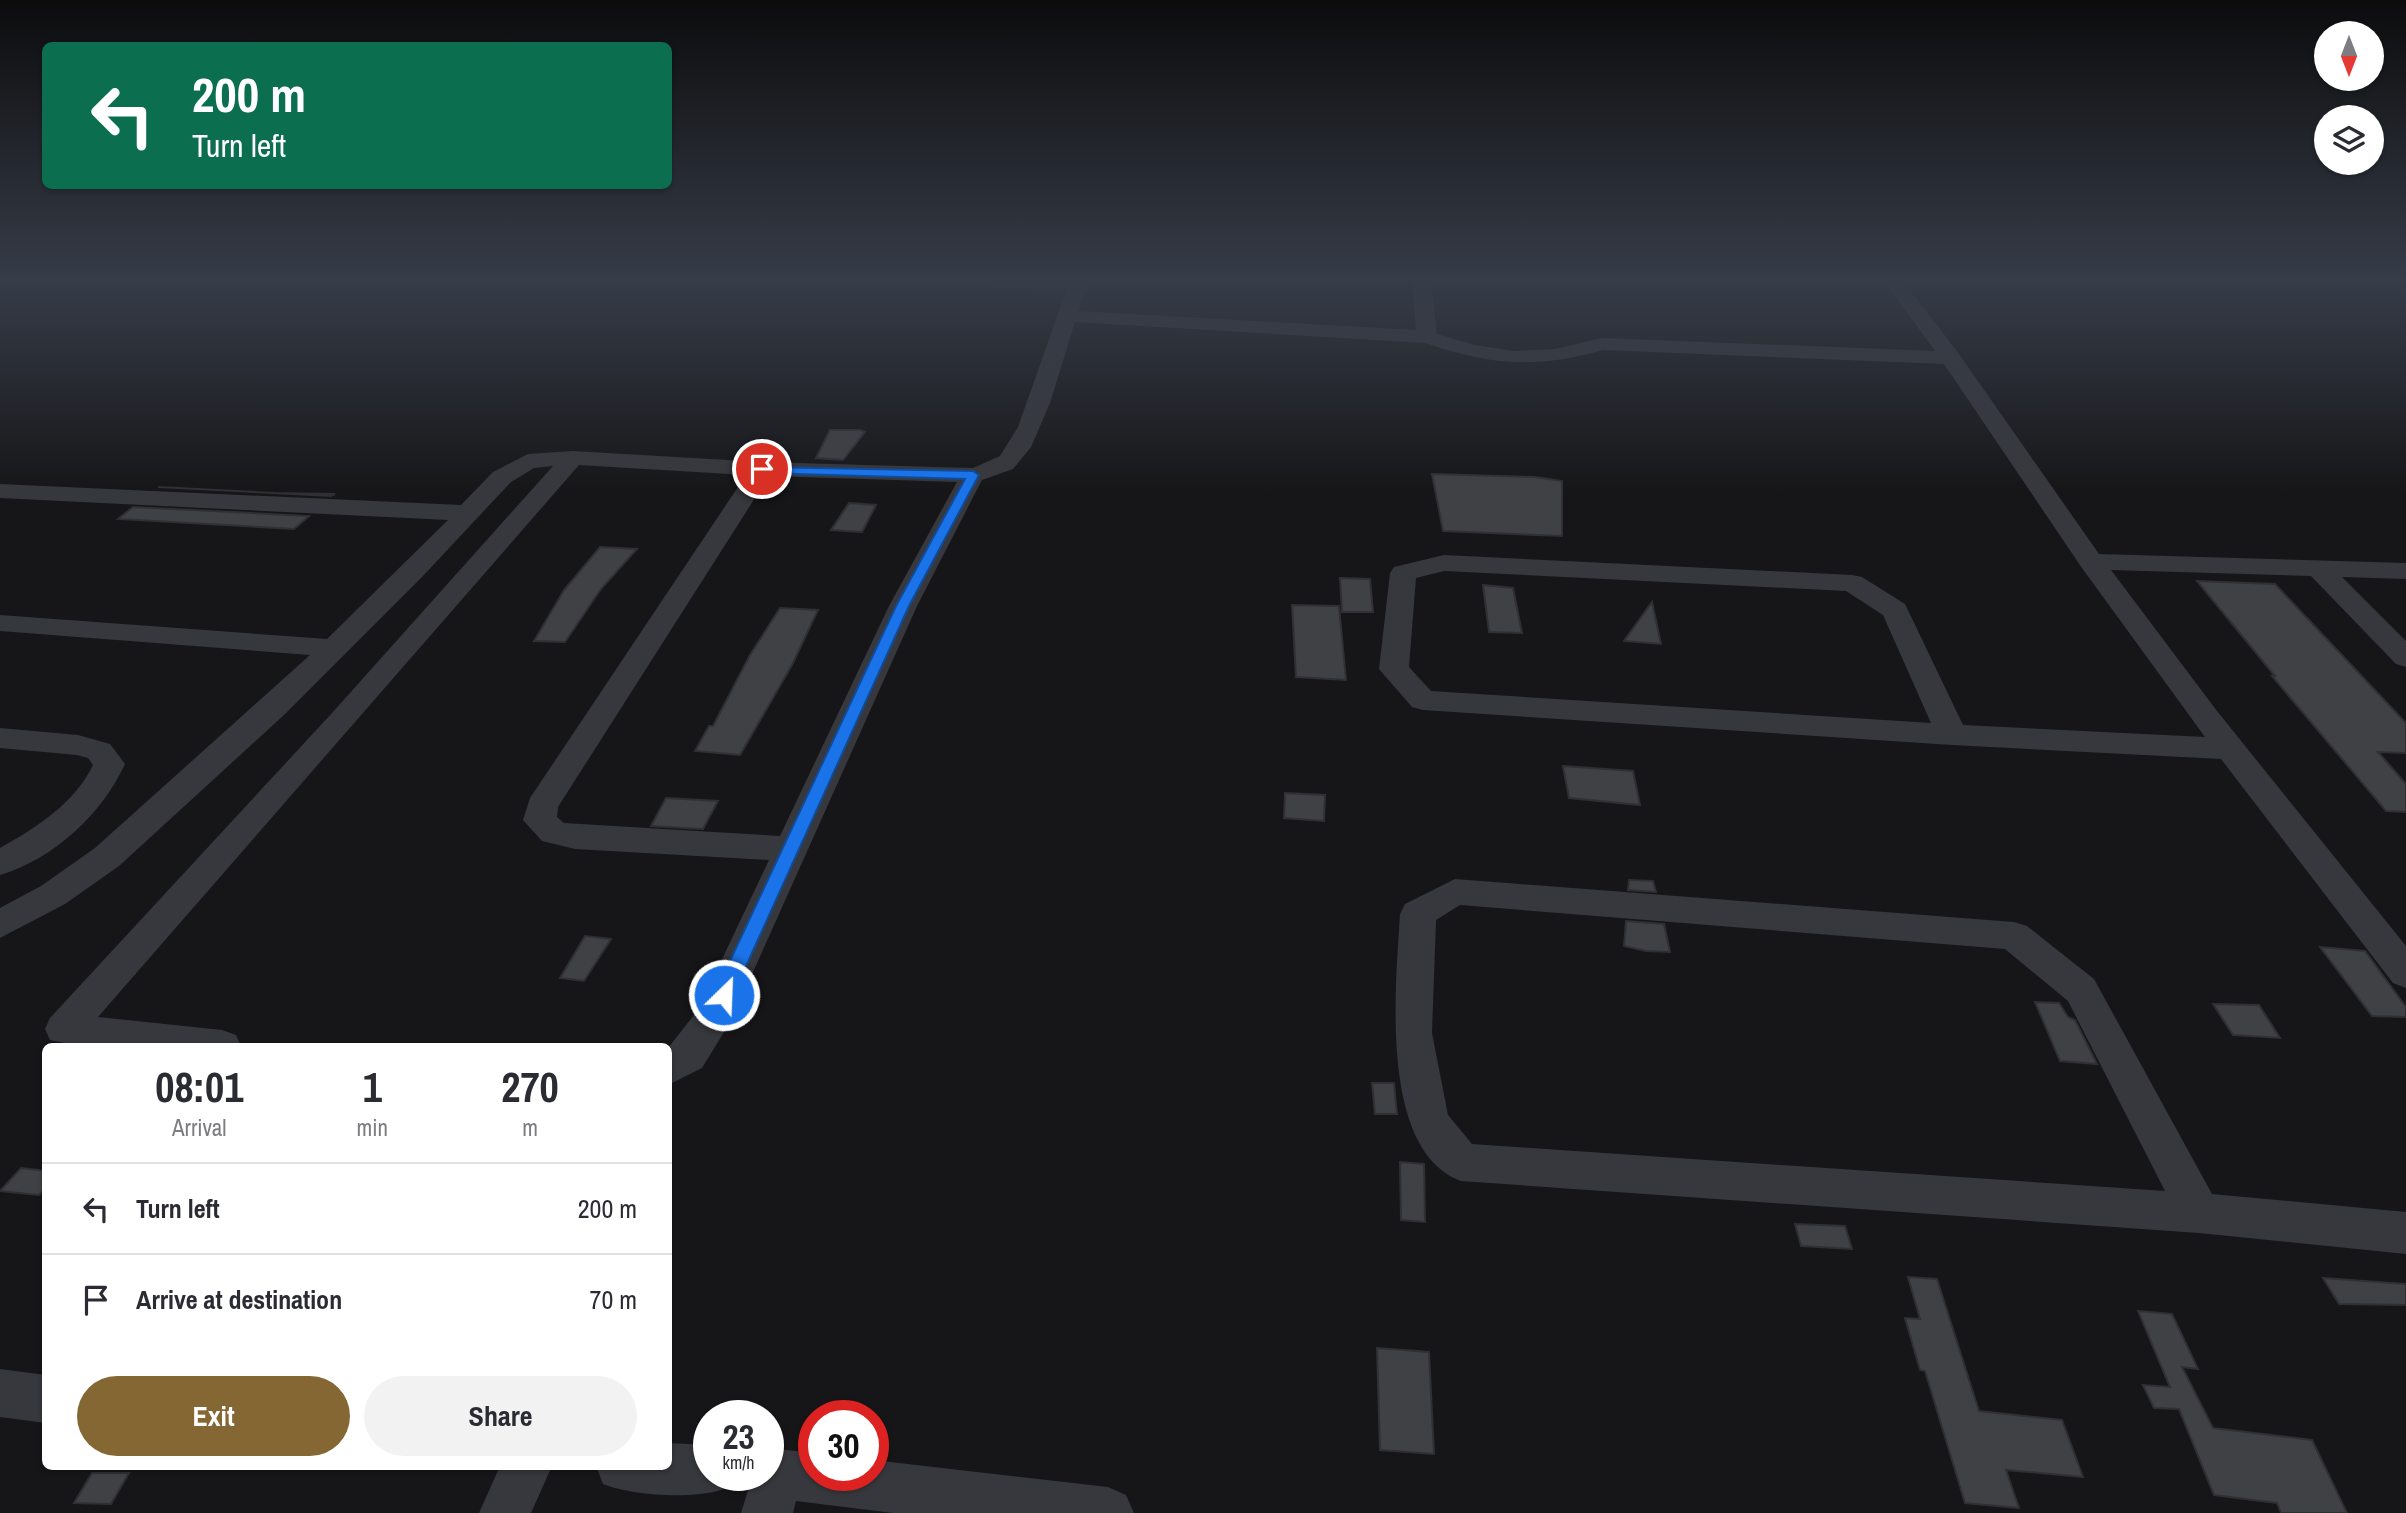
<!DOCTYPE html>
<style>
:root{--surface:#fff;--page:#f2f2f3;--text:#2b2b33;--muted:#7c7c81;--line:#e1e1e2;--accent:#856733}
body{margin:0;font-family:"Archivo Narrow",sans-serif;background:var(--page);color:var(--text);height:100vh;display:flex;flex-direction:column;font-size:26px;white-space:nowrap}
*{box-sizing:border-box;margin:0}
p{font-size:23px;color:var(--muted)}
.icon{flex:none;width:38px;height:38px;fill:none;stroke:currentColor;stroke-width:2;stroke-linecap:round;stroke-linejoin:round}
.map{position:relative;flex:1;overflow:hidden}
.side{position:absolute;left:42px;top:1043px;width:630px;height:427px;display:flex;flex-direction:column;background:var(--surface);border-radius:10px;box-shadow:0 2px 5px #0004}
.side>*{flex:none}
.guide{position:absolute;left:42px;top:42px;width:630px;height:147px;border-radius:10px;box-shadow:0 2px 5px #0004;background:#0b6e4f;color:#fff;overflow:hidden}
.needle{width:46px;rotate:180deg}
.tools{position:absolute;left:2314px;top:21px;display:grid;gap:14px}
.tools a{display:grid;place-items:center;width:70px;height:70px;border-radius:50%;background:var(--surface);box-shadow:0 2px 5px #0004;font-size:35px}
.speed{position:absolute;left:693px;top:1400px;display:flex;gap:14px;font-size:35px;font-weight:700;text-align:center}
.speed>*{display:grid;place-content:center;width:91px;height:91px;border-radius:50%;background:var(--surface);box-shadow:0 2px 5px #0004;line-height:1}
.speed small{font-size:18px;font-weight:400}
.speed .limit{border:10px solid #d22;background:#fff;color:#111}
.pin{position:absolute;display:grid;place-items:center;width:60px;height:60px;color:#fff;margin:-30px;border:4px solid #fff;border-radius:50%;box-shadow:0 2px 7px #0007}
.me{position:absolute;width:77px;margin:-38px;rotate:24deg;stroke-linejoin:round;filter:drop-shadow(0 0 5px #0008)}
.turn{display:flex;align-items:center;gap:24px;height:147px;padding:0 35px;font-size:32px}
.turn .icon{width:91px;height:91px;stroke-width:2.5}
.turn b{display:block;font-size:49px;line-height:60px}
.eta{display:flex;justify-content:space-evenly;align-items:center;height:119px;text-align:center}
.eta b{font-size:42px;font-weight:800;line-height:49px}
.primary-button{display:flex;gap:14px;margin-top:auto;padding:14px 35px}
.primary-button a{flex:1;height:80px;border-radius:42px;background:var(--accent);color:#fff;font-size:28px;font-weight:800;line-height:80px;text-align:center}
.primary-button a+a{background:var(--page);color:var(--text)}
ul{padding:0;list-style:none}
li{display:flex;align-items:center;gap:21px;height:91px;padding:0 35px;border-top:2px solid var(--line)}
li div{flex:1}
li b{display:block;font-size:26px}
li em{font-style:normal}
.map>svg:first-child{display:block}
.building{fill:#404145;stroke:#303034;stroke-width:2}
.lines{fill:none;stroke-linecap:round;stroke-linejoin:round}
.minor{fill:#37383d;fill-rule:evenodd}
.route{fill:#1a73e8;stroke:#114b97;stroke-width:2}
</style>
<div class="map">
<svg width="2406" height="1513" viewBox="0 0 2406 1513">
<rect width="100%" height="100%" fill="#161618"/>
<!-- building -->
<path class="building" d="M830,430H860L865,432L843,460L816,458Z
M1432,474L1535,477L1562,481V536L1443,531Z
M158,487L274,493L335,494L331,496Z
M849,503L876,505L862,532L831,530Z
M133,507L309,516L294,529L118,519Z
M600,547L637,549L601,589L565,642L534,641L564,590Z
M1340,578L1370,579L1373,612H1342Z
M2197,581L2275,584L2406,723V753L2378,752L2406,784V812L2386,811L2272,676H2275Z
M1483,585L1513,588L1522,633L1489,632Z
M1652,602L1661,644L1624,641Z
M1292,605L1339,606L1346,680L1296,677Z
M780,608L818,610L792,665L740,755L695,751L709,726H713L750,655Z
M1563,766L1633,771L1640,805L1569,798Z
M1285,793L1325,795L1324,821L1284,818Z
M666,798L718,801L703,829L651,826Z
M1629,880L1653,881L1656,892L1628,890Z
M1626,921L1664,924L1670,952L1646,951L1624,946Z
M585,936L611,939L584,981L560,978Z
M2320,947L2365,951L2406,1007V1017L2372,1016Z
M2035,1002L2059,1003L2068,1017L2075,1020L2097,1064L2060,1061Z
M2213,1004L2259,1005L2280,1038L2233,1035Z
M1372,1083H1394L1397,1114H1375Z
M1400,1162L1424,1164L1425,1222L1401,1220Z
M21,1168L46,1171V1188L39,1195L0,1191Z
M1795,1224L1845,1226L1852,1249L1801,1246Z
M1908,1277L1937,1279L1979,1411L2062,1420L2083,1477L2006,1470L2019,1508L1965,1503L1925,1371L1920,1370L1905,1318L1920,1319Z
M2323,1278L2406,1284V1305L2339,1304Z
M2138,1311L2172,1314L2198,1369L2182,1367L2213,1428L2312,1440L2347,1513H2281L2277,1503L2214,1495L2179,1409L2154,1408L2143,1385L2170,1387Z
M1377,1348L1429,1352L1434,1454L1380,1450Z
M92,1473H129L111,1504L74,1503Z"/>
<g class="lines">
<!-- minor -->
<path class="minor" d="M982,281H1089L1078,311L1416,330L1412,281H1431L1437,334L1475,345L1514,351L1555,349L1602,338L1935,351L1884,281H1903L1959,354L2099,554L2406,563V579L2342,577L2406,641V667L2396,664L2311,576L2111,570L2217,711L2406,946V988L2393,983L2221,759L1952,745L1423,710L1412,707L1379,669L1390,573L1394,567L1444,555L1852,575L1862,577L1905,604L1963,725L2205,737L2082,568L1944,364L1603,350C1536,369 1490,365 1425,343L1075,322L1050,403L1031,447L1013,469L982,480L917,606L732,1019L702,1068L668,1085V1048L698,1010L769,860L575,849L542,841L523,820L530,798L746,475L579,465L98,1017L222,1030L236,1035L241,1046H79L50,1040L45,1029L50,1018L332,713L553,466L534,468L511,482L422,577L285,714L119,866L65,904L0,938V908L41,886L95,848L310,655L0,631V615L327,639L448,520L0,498V484L461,505L493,472L528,454L573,451L762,462L973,468L1000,456L1018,427L1066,291L991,287ZM769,476L957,482L889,606L780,836L564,823L557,817L558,807ZM1444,571L1846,591L1883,615L1931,723L1431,691L1409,667L1416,578Z
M0,728L78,735L110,744L125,764C102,814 54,859 0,875V848C37,827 74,804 93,765L88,758L77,755L0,748Z
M1455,879L2014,922L2027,926L2094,979L2212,1194L2406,1212V1254L2199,1233L1461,1181C1378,1150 1396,984 1400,914L1405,904ZM1460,905L2005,949L2068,1001L2165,1191L1472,1144L1448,1115L1432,1033L1436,920Z
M0,1369L46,1375V1423L0,1417Z
M668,1443L709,1445V1475H732L727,1488C697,1500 633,1496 603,1484L596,1466H668Z
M768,1448L814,1453V1475H873V1460L1108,1487L1126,1495L1134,1513H893L796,1501L793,1513H741L749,1487L744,1475H768Z
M500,1466H552L531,1513H479Z"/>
</g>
<!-- sky -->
<linearGradient id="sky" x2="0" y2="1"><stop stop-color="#0c0c0d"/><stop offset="0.57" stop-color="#363c48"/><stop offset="1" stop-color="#363c48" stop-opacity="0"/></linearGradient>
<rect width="2406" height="493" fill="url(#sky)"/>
<!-- route -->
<path class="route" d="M757,467L973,471L979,475L909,606L733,995L731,1000H717L714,995L896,606L965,479L762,473L756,469Z"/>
</svg>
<div class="tools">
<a><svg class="needle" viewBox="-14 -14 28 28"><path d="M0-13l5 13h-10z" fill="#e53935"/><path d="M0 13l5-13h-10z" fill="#7c7c81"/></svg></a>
<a><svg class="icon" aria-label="layers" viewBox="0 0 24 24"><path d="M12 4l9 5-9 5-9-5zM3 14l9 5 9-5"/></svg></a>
</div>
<div class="speed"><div>23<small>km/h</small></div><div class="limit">30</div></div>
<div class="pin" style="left:762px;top:469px;background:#d93025"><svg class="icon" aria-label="arrive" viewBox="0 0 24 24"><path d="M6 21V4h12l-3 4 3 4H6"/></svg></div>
<svg class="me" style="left:724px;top:995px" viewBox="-20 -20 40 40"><circle r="17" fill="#1a73e8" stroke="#fff" stroke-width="3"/><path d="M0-11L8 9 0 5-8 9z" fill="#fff"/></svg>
<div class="guide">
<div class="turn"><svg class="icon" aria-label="left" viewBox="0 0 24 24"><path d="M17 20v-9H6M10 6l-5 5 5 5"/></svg><div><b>200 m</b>Turn left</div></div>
</div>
<section class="side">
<div class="eta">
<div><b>08:01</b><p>Arrival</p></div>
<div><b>1</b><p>min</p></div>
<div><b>270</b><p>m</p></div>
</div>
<ul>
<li><svg class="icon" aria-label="left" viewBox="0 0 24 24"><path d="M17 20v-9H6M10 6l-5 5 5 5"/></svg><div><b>Turn left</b></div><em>200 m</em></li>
<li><svg class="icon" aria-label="arrive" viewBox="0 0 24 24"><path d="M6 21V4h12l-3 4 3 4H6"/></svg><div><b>Arrive at destination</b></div><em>70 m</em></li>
</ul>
<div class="primary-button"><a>Exit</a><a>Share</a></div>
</section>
</div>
